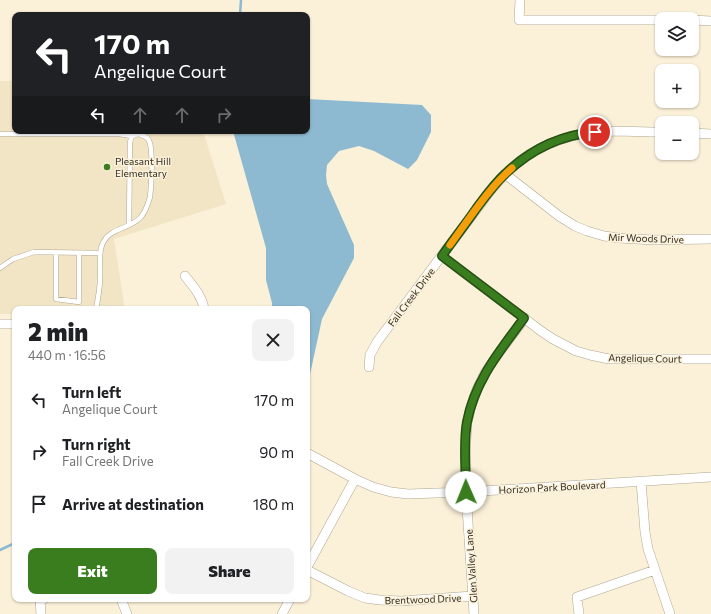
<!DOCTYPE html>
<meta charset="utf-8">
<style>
:root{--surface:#fff;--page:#f2f2f2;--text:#202124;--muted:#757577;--accent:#3a7d1e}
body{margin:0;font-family:Commissioner,sans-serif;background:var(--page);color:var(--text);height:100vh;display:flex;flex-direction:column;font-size:15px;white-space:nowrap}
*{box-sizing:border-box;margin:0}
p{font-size:13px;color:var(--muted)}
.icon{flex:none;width:22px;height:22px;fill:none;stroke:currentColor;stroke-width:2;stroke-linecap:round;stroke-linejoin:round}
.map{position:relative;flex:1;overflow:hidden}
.panel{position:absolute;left:12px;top:306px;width:298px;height:296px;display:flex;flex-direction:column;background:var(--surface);border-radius:8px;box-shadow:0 1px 3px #0004}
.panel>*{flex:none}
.hud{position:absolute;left:12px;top:12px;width:298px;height:122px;border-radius:8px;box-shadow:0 1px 3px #0004;background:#202124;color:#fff;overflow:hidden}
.buttons{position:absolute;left:655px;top:12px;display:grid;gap:8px}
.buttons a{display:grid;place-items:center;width:44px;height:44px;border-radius:8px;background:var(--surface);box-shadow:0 1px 3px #0004;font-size:20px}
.pin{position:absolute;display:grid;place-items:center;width:34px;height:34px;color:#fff;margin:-17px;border:2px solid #fff;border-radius:50%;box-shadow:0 1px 4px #0007}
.me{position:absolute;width:44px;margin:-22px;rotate:359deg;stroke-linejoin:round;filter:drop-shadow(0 0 3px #0008)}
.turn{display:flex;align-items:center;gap:14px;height:84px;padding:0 16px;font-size:18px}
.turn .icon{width:52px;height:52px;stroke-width:2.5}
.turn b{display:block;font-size:28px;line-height:34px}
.lanes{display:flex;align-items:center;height:38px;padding:0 16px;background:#0003;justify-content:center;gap:20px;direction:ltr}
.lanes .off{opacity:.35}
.round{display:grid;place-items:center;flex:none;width:42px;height:42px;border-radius:8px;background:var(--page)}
.head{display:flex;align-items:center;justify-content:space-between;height:68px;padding:0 16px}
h1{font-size:24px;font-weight:800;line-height:30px}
.primary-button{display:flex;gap:8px;margin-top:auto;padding:8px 16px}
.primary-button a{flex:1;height:46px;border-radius:8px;background:var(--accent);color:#fff;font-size:16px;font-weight:800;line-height:46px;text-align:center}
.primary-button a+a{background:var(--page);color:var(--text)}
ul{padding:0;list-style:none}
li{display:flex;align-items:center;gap:12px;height:52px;padding:0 16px}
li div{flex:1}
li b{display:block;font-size:15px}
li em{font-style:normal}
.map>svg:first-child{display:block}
.built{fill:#f2e5c6}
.water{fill:#8dbad0}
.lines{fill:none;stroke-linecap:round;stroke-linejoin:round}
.stream{stroke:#8dbad0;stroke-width:2.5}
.service-casing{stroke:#b0a690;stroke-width:5.5}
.minor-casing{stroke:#b0a690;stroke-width:10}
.service{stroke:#fff;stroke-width:4.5}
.minor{stroke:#fff;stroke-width:9}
.route-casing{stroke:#265114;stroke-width:10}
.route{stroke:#3a7d1e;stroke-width:7}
.slow{stroke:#f59e0b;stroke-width:7}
.poi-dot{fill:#3a7d1e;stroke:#fbf0d8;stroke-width:1.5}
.labels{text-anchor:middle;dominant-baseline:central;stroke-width:3;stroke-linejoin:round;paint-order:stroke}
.poi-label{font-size:10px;fill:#312d24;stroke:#fbf0d8;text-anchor:start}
.street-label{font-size:10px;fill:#312d24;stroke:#fbf0d8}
</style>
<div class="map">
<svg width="711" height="614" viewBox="0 0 711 614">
<rect width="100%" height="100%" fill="#fbf0d8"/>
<!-- built -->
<path class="built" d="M0,81H15V131H203L226,204L114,239L125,309H15V314H0Z"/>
<!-- water -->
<path class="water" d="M307,99L422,105L431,115V132L417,160L408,169L374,151L359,146L339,151L327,165L326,175L327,184L354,245V258L322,319L307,388V309H272V303L266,280V248L233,131H307Z"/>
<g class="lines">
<!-- stream -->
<path class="stream" d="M240,15L241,0
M0,550L15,543"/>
<!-- service casing -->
<g class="service-casing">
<path id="service" d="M0,134H119L132,136
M56,253V299L79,302V253
M0,268L13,259L34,252L100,253
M96,309C98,299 100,289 100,278C101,268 98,255 102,245C109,227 129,230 141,217C145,212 148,204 150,197C151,188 154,146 148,139C146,136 141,135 138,134L132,136L130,142L129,225"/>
</g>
<!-- minor casing -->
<g class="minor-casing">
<path id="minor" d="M520,0L519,20H662
M692,20L711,21
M692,133L711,134
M505,174L559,216L575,226L587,231L604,236L619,238L654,240L711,239
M442,256L541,331L553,339L576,351L590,355L609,359H711
M185,276C193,286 202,296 204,309
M0,324H15
M369,367L370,355L377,342L491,190C500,179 510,169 521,160C545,142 577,132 607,131C625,131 644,132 662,132
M307,453L355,479L373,487L391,492L408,494L466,492L711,477
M641,481L645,532L648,549L670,614
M307,567L355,479
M307,570L348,591L365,598L380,600L401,601L473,596
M121,599L127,614
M41,614L40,600L44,599
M282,614L290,599
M474,614L466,492V440L467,423L471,406L477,389L485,373L495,358L525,318
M579,614L577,597L655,570"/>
</g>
<!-- service -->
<use href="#service" class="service"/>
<!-- minor -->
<use href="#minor" class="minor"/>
</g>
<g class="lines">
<!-- route casing -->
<g class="route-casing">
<path id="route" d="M466,492C466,470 463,443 467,422C475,380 500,351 524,318L442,256C453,240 465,225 476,209C485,197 494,184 505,174C530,150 561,135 595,132"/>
</g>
<!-- route -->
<use href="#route" class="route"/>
<!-- slow -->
<path class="slow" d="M450,245C469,219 488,189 512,168"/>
</g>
<!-- markers -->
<circle class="poi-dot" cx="107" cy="167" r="4"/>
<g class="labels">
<!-- poi labels -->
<g class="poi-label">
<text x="115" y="161">Pleasant Hill<tspan x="115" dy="12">Elementary</tspan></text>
</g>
<!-- street labels -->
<g class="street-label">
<text transform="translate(646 238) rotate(2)">Mir Woods Drive</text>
<text transform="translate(411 297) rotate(-53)">Fall Creek Drive</text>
<text transform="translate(645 358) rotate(1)">Angelique Court</text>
<text transform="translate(552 487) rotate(-3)">Horizon Park Boulevard</text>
<text transform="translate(471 566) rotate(-94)">Glen Valley Lane</text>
<text transform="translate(423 599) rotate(-2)">Brentwood Drive</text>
</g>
</g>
</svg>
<div class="buttons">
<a><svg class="icon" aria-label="layers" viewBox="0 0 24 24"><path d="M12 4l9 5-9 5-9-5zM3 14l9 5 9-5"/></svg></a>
<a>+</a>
<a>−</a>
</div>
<div class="pin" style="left:595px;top:132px;background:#d93025"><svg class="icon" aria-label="arrive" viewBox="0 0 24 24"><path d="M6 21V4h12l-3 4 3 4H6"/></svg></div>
<svg class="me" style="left:466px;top:492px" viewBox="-20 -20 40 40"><circle r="19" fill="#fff"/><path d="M0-13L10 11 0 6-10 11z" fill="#3a7d1e"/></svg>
<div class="hud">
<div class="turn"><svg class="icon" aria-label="left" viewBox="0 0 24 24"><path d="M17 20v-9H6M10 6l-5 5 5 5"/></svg><div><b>170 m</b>Angelique Court</div></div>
<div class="lanes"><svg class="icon" aria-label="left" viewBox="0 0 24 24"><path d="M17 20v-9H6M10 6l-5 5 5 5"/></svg><svg class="icon off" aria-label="ahead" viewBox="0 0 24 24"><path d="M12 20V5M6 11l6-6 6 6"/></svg><svg class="icon off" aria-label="ahead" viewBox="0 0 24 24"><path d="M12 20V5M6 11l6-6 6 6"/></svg><svg class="icon off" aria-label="right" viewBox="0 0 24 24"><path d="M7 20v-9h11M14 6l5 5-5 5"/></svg></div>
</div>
<section class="panel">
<div class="head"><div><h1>2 min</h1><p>440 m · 16:56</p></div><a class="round"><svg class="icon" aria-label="close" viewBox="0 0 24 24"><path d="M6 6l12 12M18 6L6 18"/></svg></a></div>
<ul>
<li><svg class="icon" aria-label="left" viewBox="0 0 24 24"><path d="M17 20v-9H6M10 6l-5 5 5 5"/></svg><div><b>Turn left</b><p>Angelique Court</p></div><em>170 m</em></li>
<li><svg class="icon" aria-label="right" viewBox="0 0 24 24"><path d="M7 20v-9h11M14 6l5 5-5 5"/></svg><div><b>Turn right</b><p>Fall Creek Drive</p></div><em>90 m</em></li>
<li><svg class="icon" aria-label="arrive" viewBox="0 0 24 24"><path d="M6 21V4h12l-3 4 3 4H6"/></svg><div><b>Arrive at destination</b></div><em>180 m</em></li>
</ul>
<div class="primary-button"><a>Exit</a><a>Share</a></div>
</section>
</div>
